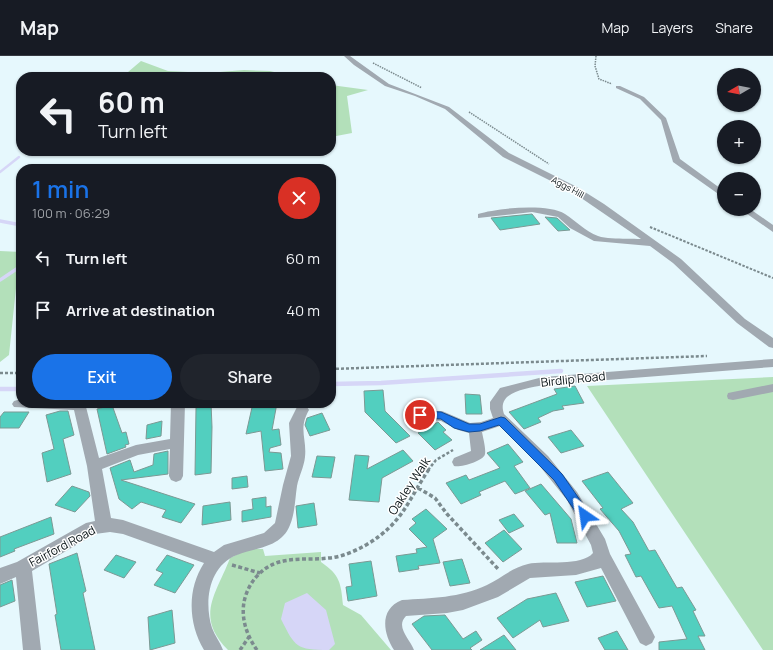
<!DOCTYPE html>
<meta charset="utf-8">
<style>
:root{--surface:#171b24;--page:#20242c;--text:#f1f3f6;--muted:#9ea1a6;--line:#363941;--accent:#1a73e8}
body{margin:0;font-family:Manrope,sans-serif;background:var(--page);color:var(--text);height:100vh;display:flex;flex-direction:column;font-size:15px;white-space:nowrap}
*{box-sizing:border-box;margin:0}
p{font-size:13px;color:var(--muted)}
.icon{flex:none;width:22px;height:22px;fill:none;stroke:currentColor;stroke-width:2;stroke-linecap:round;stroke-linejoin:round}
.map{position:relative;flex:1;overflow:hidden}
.details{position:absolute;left:16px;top:108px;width:320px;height:244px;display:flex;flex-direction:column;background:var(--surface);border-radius:16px;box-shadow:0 1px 3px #0004}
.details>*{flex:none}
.banner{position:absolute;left:16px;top:16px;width:320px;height:84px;border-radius:16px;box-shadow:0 1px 3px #0004;background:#171b24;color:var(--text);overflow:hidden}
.needle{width:26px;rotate:260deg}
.buttons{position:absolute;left:717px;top:12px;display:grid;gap:8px}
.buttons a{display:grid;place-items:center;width:44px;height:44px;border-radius:50%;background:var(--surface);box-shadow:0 1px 3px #0004;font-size:20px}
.pin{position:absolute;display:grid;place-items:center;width:34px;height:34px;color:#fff;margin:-17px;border:2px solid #fff;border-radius:50%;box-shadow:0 1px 4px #0007}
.me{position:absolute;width:44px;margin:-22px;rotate:328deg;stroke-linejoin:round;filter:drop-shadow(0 0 3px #0008)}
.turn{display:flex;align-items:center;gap:14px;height:84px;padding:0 16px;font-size:18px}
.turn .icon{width:52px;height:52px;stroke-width:2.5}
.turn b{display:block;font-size:28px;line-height:34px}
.round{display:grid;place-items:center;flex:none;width:42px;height:42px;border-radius:21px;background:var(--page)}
.head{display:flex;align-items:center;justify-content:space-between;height:68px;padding:0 16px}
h1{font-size:24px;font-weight:600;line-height:30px;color:var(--accent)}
.action{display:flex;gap:8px;margin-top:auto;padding:8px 16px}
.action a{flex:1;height:46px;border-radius:24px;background:var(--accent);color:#fff;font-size:16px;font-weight:600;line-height:46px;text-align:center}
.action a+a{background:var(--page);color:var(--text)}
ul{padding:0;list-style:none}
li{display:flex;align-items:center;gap:12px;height:52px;padding:0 16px}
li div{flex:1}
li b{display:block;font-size:15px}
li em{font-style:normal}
header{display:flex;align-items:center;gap:24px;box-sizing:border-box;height:56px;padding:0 20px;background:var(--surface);border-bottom:1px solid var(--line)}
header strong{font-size:19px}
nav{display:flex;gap:22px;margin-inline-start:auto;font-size:14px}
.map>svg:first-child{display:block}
.green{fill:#b3e0ba}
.water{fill:#d6d6f7}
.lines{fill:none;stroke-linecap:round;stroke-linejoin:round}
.stream-far2{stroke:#d6d6f7;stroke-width:2.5}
.stream-far1{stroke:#d6d6f7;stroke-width:3.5}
.stream{stroke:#d6d6f7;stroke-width:4.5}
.building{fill:#52cfbf;stroke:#7c9994}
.path-far3{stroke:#7b8a8e;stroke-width:1.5;stroke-dasharray:1.5 1;stroke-linecap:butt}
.path-far2{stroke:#7b8a8e;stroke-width:2;stroke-dasharray:2.5 1.5;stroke-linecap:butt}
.path-far1{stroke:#7b8a8e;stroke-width:2.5;stroke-dasharray:3 2;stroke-linecap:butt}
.path{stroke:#7b8a8e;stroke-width:3.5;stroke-dasharray:4 2.5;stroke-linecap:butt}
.minor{fill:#a1a9b1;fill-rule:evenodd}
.route{fill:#1a73e8;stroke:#114b97}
.labels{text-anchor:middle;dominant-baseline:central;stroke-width:3;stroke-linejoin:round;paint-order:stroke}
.far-street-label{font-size:9px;fill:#071215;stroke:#fff}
.near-street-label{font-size:12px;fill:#071215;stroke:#fff}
</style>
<header>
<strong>Map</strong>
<nav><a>Map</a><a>Layers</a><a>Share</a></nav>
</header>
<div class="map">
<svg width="773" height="594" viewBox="0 0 773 594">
<rect width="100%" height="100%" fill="#e6f8fd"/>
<!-- green -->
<path class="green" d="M141,5L168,15L208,17L244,14L270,15L295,21H98L128,16Z
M331,29L368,34L347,40L352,77L331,81Z
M0,195L21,196V228L16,232L9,299L0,306Z
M773,321V594H763L587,330Z
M248,493H263L265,500L321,496V506C340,519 341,527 343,549L361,559L391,594H228C194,560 217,537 230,502Z"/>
<!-- water -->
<path class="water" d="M307,537L326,554L335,588L329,594C296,594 295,591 281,563L285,547Z"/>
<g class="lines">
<!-- stream-far2 -->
<path class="stream-far2" d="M0,116L19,101"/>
<!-- stream-far1 -->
<path class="stream-far1" d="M0,165L21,169
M0,224L21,210"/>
<!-- stream -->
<path class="stream" d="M331,328L381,327L561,315
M0,333H21"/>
</g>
<!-- building -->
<path class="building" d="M532,158L540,168L500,174L491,162Z
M545,161L557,162L570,174L558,175Z
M575,330L584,347L562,350L564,353L553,355L538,362L541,366L524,373L509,356L557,338L554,333Z
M383,334L385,355L410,380L396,387L365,356L364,335Z
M465,338L480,339L482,358H466Z
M210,347H211L212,371L211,417L195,419L196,352Z
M253,347H277L272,374L279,373L281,389L270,392L269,396L281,397L283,413L265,415L261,375L246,378Z
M112,349L122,377L126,376L129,388L125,389L126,391L107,398L97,353Z
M60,355H68L74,379L63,383L71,418L47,426L42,397L54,393L46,359Z
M4,356H29L19,372H0V361Z
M322,357L330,374L310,380L305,369L307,362Z
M162,365L161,380L146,383L147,369Z
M438,366L446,374L443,376L452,384L435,394L418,377Z
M571,374L584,390L561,397L548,381Z
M508,388L523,406L514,410L530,432L515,438L505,425L479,436L481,439L461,448L446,427L466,419L469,424L500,412L487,397Z
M403,394L413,405L382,422L379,446L349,444L355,399L369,400L367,413Z
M168,395V418L121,424L195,448L181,467L162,461L166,454L141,446L132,453L119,443L110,412L130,404L134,416L153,409L154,398Z
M317,400L335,401L331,422L312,421Z
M608,416L633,447L621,453L633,466L649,495L655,494L677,532L682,531L696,554L693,555L705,580H698L705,594H659V586L687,583L672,550L659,552L641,520L636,521L625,499L631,498L619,475L600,453L603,452L582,425Z
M247,420L248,431L232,433V422Z
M541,428L571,463L577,487H557L550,457L545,459L525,435Z
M72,430L89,436L90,440L75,456L55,449Z
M266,441V451L271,450V461L242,466V455L253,453L252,443Z
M230,446L231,464L202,469L203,450Z
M314,447L317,469L298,472L296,450Z
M426,453L447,473L433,483L440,507L418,510L419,513L399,516L396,500L417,497L416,493L427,491L409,473L416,467L412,463Z
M514,458L524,470L509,477L499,464Z
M51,461L54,478L14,493L15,495L0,501V481Z
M504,474L522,493L503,506L485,487Z
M77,497L86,535L83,537L95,594H61L55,559L57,558L49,508Z
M116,499L136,506L124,522L104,514Z
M167,499L194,509L175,537L154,529L163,517L156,514Z
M462,503L470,527L450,530L443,506Z
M371,505L377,540L348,545L346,531L352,530L349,508Z
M603,520L616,545L587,551L575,526Z
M12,524L15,545L0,551V529Z
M556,537L569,565L543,571L540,564L513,582L497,562L527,543Z
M172,554L175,587L150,594L148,561Z
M445,559L463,583L476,575L482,584L470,592L472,594H432L412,568L424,560Z
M617,575L628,594H605L598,582Z
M504,579L516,594H480Z"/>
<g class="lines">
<!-- path-far3 -->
<path class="path-far3" d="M596,0L595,10L599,23L612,28
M373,7L422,32
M469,56L549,108"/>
<!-- path-far2 -->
<path class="path-far2" d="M650,171L773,222"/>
<!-- path-far1 -->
<path class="path-far1" d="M331,313L707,300
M0,317H21
M428,414L436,404L453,394"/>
<!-- path -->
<path class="path" d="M418,432L435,442L447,458L499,514
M232,509L260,517
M240,594L249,581
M257,594C247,580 241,563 244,546C246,536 251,526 258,519C278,498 304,505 329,502C342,501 355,495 366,489C403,467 407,446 429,413"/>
<!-- minor -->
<path class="minor" d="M344,0H350L389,28L449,51L509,97L577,131L604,148L681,203L745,263L773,282V292L769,291L737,267L673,207L650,190L594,185L570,172L558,161L532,156L478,162V158C497,152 548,147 565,158C576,165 585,175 598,180C610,184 628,182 641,183L571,135L503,101L445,53L415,40L385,30L354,9Z
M616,30H620L644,41L666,62L680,103L724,135V142L673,106L661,64L640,43L616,32Z
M740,153H750L773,169V176Z
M773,303V311L543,329C527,333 496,335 504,358L548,400L577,436L605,483L610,498L652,575L655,581L652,587L646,590L640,587L601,512L576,519L530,522L498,541L463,554L447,557L406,560C395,571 410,583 414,594H394C383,577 379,553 402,544C431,542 460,542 487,529C500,523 513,511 528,508C545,504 581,511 593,497L591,489L567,444L538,408L500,370L482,376C483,382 486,392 485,398C484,405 460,412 454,410L452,406L454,402L471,395L469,377L458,374L441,365L415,362L413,359L415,356L442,355L470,367L481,366L493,362L490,353V346L500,332L543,321Z
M773,328V336L733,344L728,343L727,340L728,337Z
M21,343V347H85L99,402L136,389L170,383L171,347H185L183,420L181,424L176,426L171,424L169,420L170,393L138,399L102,413L111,462L123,464L214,496L224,489L264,477L275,467L283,429L291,400L289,367L297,351H307L309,354C298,373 307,382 305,401C304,411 299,420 297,430C295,443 295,457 290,469C281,492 257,491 237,499C208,510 204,547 212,572C215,580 220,586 223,594H204C188,567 187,533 204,507L123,478L110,476L95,478L32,515L41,594H23L16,521L0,528V512L17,506L86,467L95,465L87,410L74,354L14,351L12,348L14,345Z"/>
</g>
<!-- route -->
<path class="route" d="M420,355L441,356L469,368H480L501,361L505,362L562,418L589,457L591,460L589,464L585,465L581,464L554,424L499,369L480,375L469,376L454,372L441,363L417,361L415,359L417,356Z"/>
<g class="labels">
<!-- far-street labels -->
<g class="far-street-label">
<text transform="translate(568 131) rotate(28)">Aggs Hill</text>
</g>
<!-- near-street labels -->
<g class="near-street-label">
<text transform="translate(573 323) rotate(-6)">Birdlip Road</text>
<text transform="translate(409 430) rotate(-57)">Oakley Walk</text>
<text transform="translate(62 490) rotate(-28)">Fairford Road</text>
</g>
</g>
</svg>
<div class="buttons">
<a><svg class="needle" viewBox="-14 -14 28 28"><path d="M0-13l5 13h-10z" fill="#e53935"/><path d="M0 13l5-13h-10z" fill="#9ea1a6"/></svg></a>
<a>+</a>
<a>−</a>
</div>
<div class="pin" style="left:420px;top:359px;background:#d93025"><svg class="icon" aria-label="arrive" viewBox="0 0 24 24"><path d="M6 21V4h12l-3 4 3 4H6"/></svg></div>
<svg class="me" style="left:585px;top:460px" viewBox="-20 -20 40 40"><path d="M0-17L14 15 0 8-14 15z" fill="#1a73e8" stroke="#fff" stroke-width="4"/></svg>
<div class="banner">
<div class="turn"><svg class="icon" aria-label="left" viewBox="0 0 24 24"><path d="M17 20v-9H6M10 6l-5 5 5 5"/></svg><div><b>60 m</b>Turn left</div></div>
</div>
<section class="details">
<div class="head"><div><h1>1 min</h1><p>100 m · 06:29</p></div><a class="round" style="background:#d93025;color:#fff"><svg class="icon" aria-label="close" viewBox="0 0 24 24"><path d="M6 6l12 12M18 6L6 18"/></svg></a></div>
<ul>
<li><svg class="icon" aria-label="left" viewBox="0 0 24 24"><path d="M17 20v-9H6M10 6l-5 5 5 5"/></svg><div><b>Turn left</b></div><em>60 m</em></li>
<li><svg class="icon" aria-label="arrive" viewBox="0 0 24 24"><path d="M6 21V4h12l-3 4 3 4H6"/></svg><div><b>Arrive at destination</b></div><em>40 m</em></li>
</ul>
<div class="action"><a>Exit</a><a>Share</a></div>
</section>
</div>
